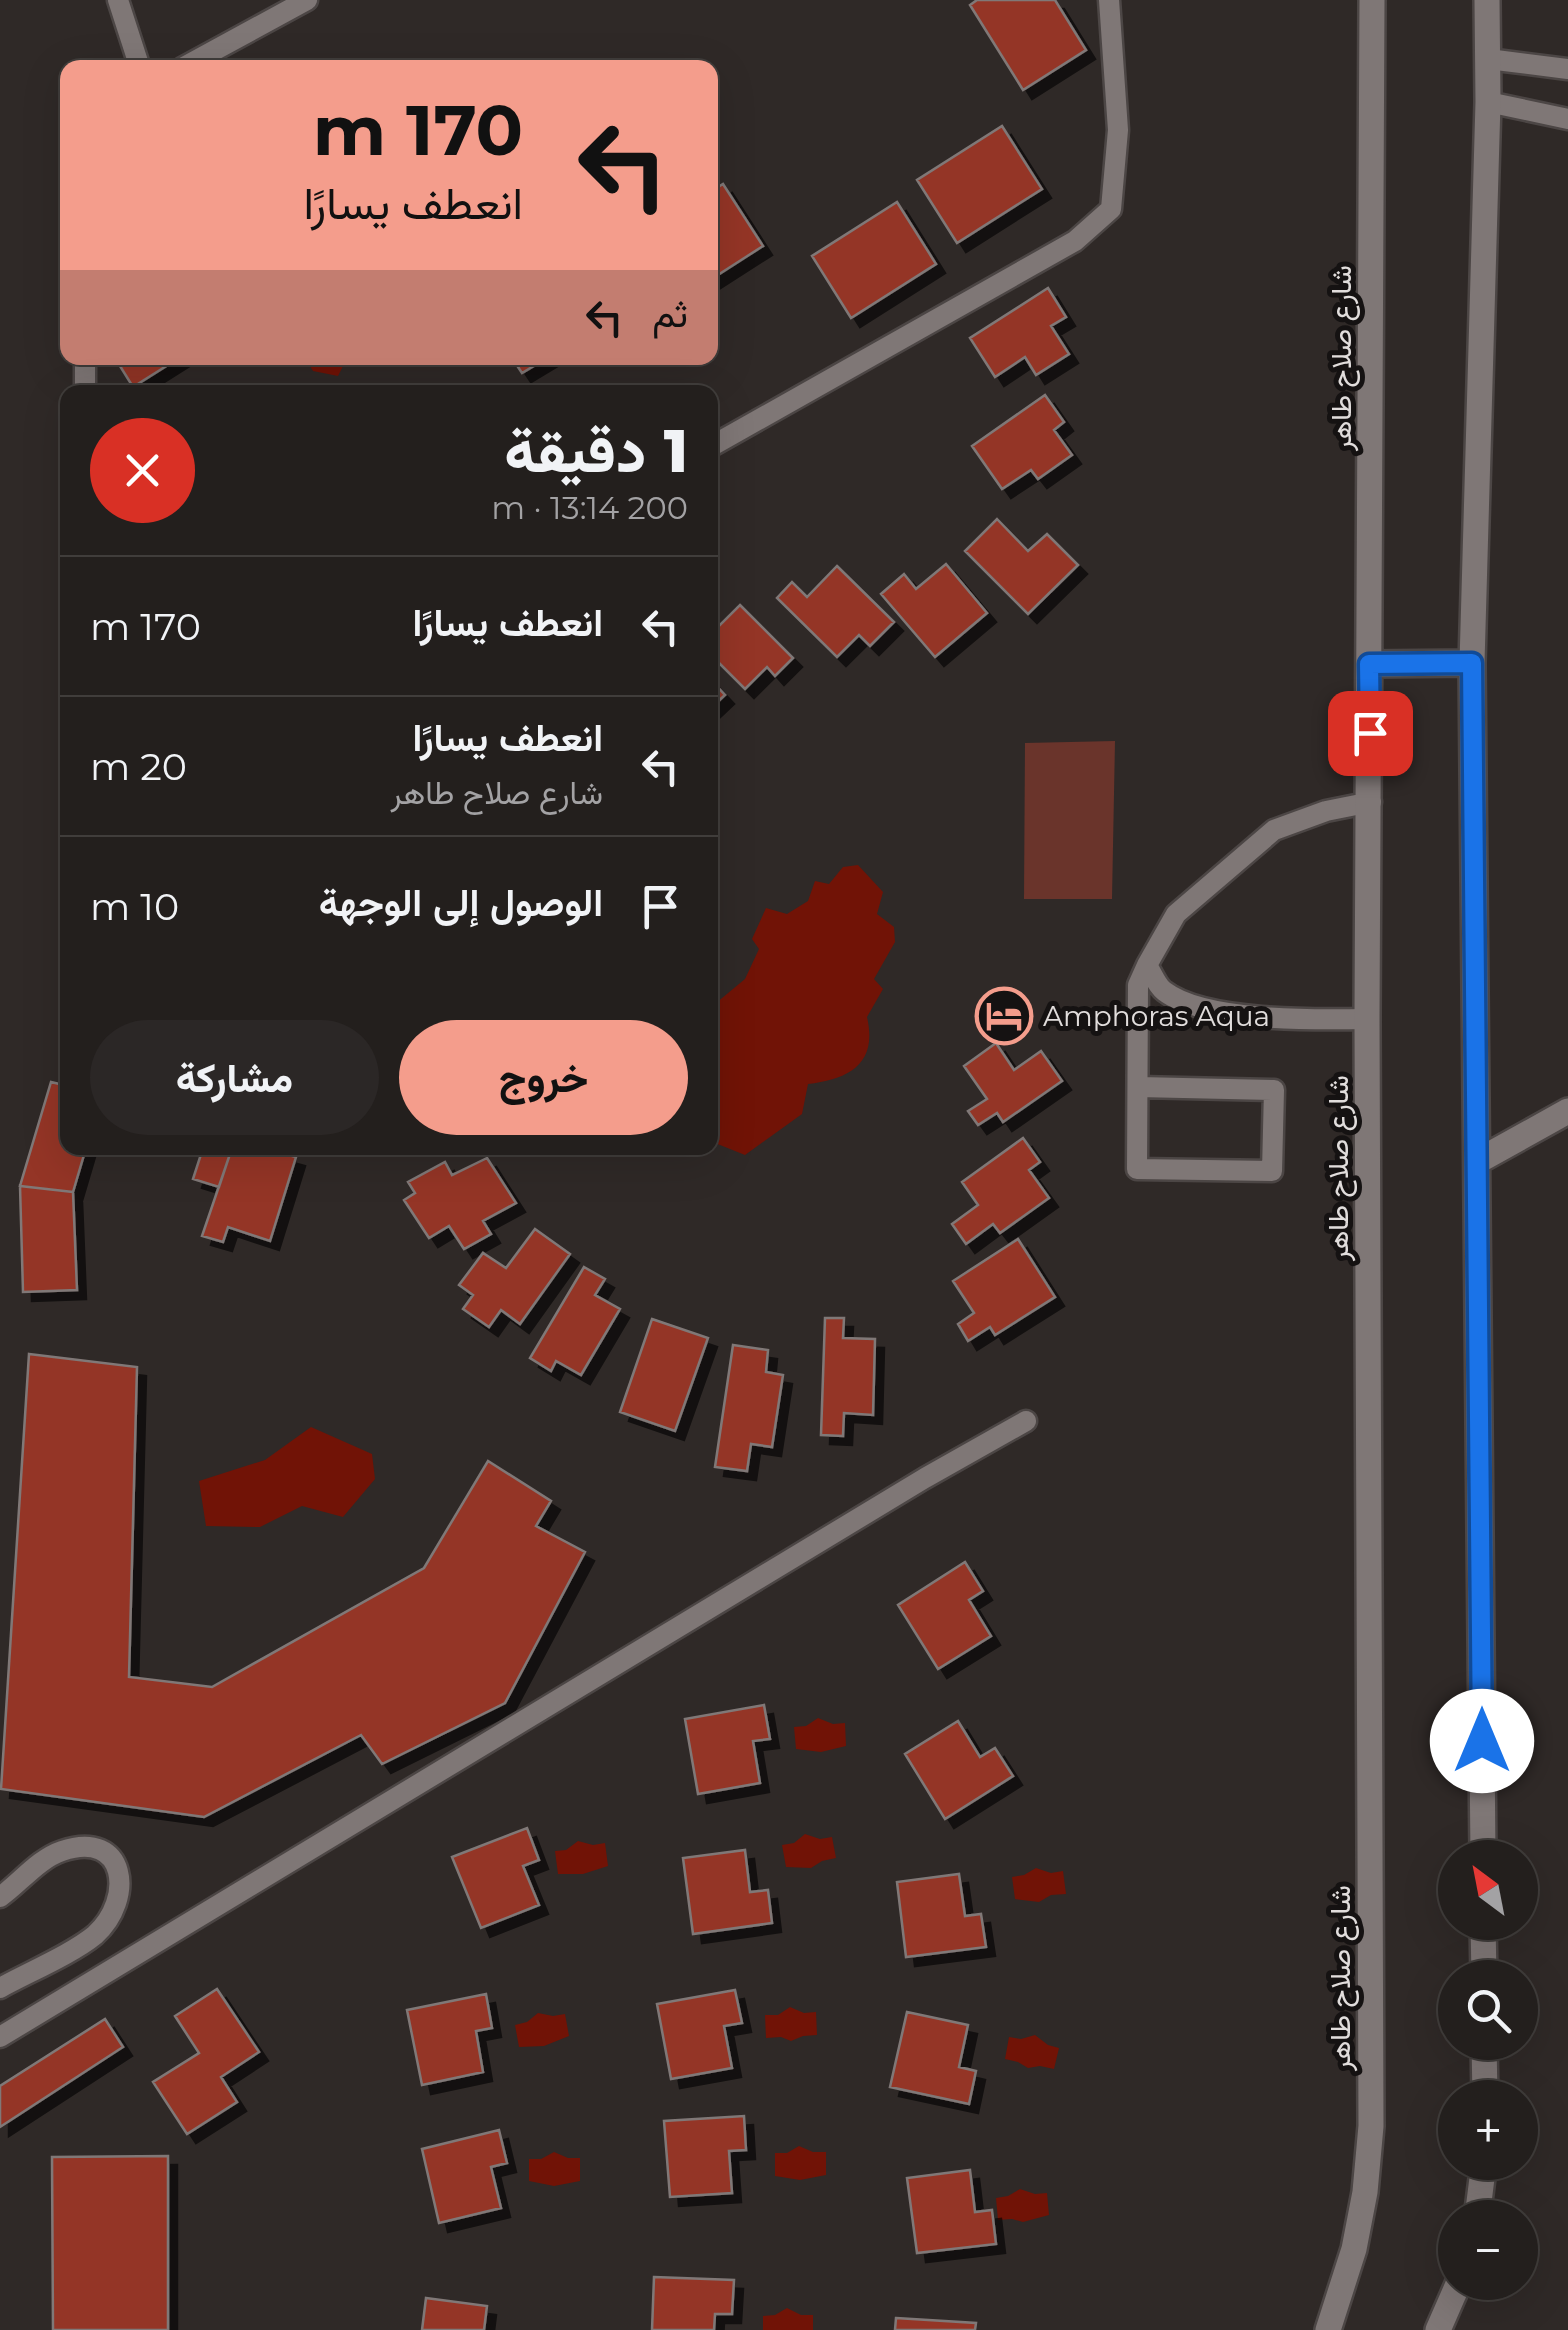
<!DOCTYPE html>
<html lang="ar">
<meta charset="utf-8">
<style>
:root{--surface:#231f1d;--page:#2b2726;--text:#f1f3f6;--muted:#a3a2a4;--line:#403d3b;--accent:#f49d8c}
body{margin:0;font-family:Montserrat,Vazirmatn,sans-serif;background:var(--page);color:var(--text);direction:rtl;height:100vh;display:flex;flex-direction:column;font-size:38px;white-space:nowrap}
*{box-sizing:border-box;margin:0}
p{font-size:32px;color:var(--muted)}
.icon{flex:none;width:55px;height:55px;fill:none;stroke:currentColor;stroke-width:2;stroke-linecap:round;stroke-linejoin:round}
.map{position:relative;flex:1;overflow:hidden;direction:ltr}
.drawer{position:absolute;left:60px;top:385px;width:658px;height:770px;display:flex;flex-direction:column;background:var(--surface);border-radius:20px;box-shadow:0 10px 40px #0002,0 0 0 2px var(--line);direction:rtl}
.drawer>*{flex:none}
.banner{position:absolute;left:60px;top:60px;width:658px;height:305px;border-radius:20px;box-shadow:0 10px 40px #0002,0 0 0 2px var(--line);direction:rtl;background:#f49d8c;color:#111;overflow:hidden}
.needle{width:65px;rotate:328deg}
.fabs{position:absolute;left:1438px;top:1840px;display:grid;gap:20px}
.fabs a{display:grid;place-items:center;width:100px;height:100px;border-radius:50%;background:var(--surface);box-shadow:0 10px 40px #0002,0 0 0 2px var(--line);font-size:50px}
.pin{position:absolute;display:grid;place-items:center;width:85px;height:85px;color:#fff;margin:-42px;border-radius:20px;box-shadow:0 5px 15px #0006}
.me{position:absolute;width:110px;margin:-55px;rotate:0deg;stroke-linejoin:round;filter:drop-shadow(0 0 8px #0008)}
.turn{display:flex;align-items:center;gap:35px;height:210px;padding:0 30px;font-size:45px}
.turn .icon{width:130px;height:130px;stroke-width:2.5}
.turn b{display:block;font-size:70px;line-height:85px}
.then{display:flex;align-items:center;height:95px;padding:0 30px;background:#0003;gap:20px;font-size:38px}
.round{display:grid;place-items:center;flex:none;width:105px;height:105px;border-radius:52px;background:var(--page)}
.overview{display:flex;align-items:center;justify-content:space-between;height:170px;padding:0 30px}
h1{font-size:60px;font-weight:800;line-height:75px}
.action{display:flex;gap:20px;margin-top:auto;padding:20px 30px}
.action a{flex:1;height:115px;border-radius:60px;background:var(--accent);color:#111;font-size:40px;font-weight:800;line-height:115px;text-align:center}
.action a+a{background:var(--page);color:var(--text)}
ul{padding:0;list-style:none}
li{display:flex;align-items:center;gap:30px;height:140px;padding:0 30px;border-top:2px solid var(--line)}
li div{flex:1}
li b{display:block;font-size:38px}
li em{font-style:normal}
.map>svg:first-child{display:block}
.green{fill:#6a342b}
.water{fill:#711306}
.building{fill:#943627;stroke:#807877;stroke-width:2.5;filter:url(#shadow)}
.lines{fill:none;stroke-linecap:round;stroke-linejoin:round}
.lane-casing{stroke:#4c4645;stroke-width:25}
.street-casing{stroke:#4c4645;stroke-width:30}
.lane{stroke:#7f7776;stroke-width:20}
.street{stroke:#7f7776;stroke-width:25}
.route-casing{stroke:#114b97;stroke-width:25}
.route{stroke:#1a73e8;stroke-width:18}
.labels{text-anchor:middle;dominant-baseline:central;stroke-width:10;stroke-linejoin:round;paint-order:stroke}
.street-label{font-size:28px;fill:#e1dddc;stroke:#151212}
.poi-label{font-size:28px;fill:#e1dddc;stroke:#151212;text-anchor:start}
</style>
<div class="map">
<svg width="1568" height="2330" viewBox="0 0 1568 2330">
<defs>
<filter id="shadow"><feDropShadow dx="9" dy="9" stdDeviation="0" flood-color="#0009"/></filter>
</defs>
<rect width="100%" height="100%" fill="#2f2927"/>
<!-- green -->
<path class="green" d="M1115,741L1112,899H1024L1025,743Z"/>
<!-- water -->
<path class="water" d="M305,358H347L338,376L313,371Z
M858,865L883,892L877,914L894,927L895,942L874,979L883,989L867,1017C878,1064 849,1079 808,1084L802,1114L745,1155L710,1141V1008L745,979L759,949L752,939L766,908L787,914L808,901L815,881L829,884L843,867Z
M311,1427L372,1454L375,1479L343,1517L302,1506L260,1527L206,1526L199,1481L265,1460Z
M818,1718L833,1724L845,1723L846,1746L821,1752L796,1749L794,1727L806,1726Z
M805,1834L820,1839L832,1837L836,1858L822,1861L811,1868L786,1867L782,1845L794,1843Z
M578,1841L593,1845L605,1843L608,1866L583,1874H558L555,1851L566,1850Z
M1036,1868L1051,1873L1063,1871L1066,1894L1051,1895L1039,1902L1015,1899L1012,1877L1024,1875Z
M790,2007L804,2013L816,2012L817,2035L803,2036L791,2041L781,2037L766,2038L765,2015H778Z
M538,2013L553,2016L565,2014L569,2036L544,2046L519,2047L515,2025L527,2022Z
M1035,2035L1048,2045L1059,2048L1054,2069L1040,2066L1028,2068L1018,2062L1005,2059L1009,2037L1021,2039Z
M799,2146L813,2152H826V2175L800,2180L775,2176V2153H787Z
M554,2152L568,2158H580V2181L554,2186L529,2181V2159H541Z
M1020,2189L1035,2194L1047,2193L1049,2215L1023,2222L1012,2219L998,2220L996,2198L1008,2196Z
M787,2308L801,2315H813V2330H763V2316L775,2315Z"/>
<!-- building -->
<path class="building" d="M977,0H1055L1086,50L1023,90L970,5Z
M1002,126L1042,189L957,243L917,180Z
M723,184L763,246L710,280V192Z
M897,202L936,264L851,318L812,256Z
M1048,288L1066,317L1051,326L1069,354L1036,375L1025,357L995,377L970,338Z
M115,358H179L133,387Z
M512,358H547L522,373Z
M1045,395L1064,422L1054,430L1072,455L1038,479L1031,470L1002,489L972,446Z
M997,519L1028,551L1047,534L1078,565L1028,614L965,551Z
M946,564L987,613L935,657L881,594L904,574L916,589Z
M837,566L894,622L870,646L859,635L837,657L777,598L792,582L807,597Z
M740,605L793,658L775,676L767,667L745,689L710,654V626L714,631Z
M710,679L725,695L710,709Z
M996,1043L1014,1070L1041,1051L1062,1081L1003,1122L997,1113L978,1125L968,1111L987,1099L964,1066Z
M51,1082L68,1086V1148H86L73,1192L20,1186Z
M1023,1138L1040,1162L1029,1170L1049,1198L1000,1233L993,1224L966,1244L952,1224L978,1205L962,1182Z
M203,1148H232L219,1187L193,1179Z
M232,1148H263L296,1157L270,1241L228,1227L223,1242L202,1236Z
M487,1158L516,1203L483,1221L491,1234L464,1249L449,1226L429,1238L404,1200L415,1193L408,1182L445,1162L452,1175Z
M20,1186L73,1192L77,1290L23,1292Z
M535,1229L570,1254L520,1324L501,1310L489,1327L463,1309L473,1295L459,1285L483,1253L506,1268Z
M1018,1239L1055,1297L995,1335L990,1327L968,1341L958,1324L974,1313L953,1281Z
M584,1267L605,1279L595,1295L620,1309L581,1375L556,1361L551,1371L530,1358Z
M825,1318H844L843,1338L875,1339L873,1415L844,1413L843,1436L821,1435Z
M652,1319L708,1338L675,1431L620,1412Z
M733,1345L768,1350L766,1372L783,1375L772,1447L751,1444L747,1471L715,1467Z
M29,1354L137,1367L129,1677L212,1687L424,1568L488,1461L551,1501L536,1526L585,1552L505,1703L382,1764L361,1735L204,1817L1,1789Z
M965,1562L983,1591L969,1600L991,1636L938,1669L898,1605Z
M764,1705L770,1739L753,1741L760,1783L698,1794L685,1719Z
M958,1721L980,1757L995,1748L1013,1776L945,1819L905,1754Z
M527,1828L539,1860L523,1866L539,1905L481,1928L452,1857Z
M745,1850L750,1892L768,1890L772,1923L693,1934L683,1858Z
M959,1874L965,1916L981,1914L986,1947L906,1957L897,1882Z
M217,1989L259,2052L221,2077L237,2102L187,2134L153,2082L199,2053L175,2016Z
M735,1990L742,2023L724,2026L732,2068L671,2079L657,2004Z
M486,1994L492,2028L476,2031L483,2072L422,2085L407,2010Z
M907,2012L968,2025L959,2067L976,2071L969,2104L890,2087Z
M105,2019L123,2047L0,2127V2086Z
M744,2116L746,2150L729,2151L732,2193L670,2197L664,2121Z
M499,2130L507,2163L491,2167L501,2208L439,2223L422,2149Z
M168,2156V2330H53L52,2157Z
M970,2170L975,2212L992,2210L996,2244L917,2253L907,2178Z
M654,2277L734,2280L732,2314H715L714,2330H652Z
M426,2298L487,2306L484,2330H422Z
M896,2318L976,2323L975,2330H895Z"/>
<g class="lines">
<!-- lane casing -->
<g class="lane-casing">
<path id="lane" d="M118,0L140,68
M1488,59L1568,69
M182,68L307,0
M1488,102L1568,119
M85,358V392
M710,447L1075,241L1111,209L1118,130L1109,0
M1367,1019C1317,1020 1204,1022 1164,991C1157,986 1152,973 1147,965L1176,914L1274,830L1326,811L1371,802
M1139,1087L1274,1090L1272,1171L1137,1169L1138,985L1147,965
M0,1897C20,1883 38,1859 62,1851C127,1829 135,1899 95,1935C72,1954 27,1973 0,1988
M0,2037L925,1478L1026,1421"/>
</g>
<!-- street casing -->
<g class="street-casing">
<path id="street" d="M1369,664L1472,663
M1478,1161L1568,1111
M1483,1858L1472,663L1488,102L1487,0
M1483,1922L1484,1978
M1484,2042L1485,2098
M1477,2218L1484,2162
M1328,2330L1354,2249L1365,2192L1371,2126L1367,1019L1372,0
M1438,2330L1459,2282"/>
</g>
<!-- lane -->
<use href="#lane" class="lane"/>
<!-- street -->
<use href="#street" class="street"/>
</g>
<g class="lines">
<!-- route casing -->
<g class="route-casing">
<path id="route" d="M1370,733L1369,664L1472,663L1482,1741"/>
</g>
<!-- route -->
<use href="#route" class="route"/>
</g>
<!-- icons -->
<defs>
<g id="hotel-ring" transform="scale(2.875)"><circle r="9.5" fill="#151212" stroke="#f49d8c" stroke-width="1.5"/><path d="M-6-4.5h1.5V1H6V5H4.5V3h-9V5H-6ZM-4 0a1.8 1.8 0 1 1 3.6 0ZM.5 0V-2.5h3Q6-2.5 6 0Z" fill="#f49d8c"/></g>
</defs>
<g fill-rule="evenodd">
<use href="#hotel-ring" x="1004" y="1016"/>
</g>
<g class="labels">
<!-- street labels -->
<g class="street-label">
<text transform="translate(1341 358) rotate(-90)">شارع صلاح طاهر</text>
<text transform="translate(1338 1168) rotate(-90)">شارع صلاح طاهر</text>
<text transform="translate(1340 1978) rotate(-90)">شارع صلاح طاهر</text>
</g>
<!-- poi labels -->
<g class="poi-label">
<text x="1043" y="1016">Amphoras Aqua</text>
</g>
</g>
</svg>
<div class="fabs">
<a><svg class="needle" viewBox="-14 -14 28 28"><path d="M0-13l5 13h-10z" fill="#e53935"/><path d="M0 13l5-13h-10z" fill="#a3a2a4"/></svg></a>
<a><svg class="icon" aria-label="search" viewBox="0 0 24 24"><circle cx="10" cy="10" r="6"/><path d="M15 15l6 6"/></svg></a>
<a>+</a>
<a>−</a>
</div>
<div class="pin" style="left:1370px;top:733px;background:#d93025"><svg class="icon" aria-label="arrive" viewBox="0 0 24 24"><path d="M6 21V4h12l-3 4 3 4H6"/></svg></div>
<svg class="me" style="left:1482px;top:1741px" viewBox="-20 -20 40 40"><circle r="19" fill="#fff"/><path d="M0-13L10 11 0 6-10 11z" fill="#1a73e8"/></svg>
<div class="banner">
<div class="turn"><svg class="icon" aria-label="left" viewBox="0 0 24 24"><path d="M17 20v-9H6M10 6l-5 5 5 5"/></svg><div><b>170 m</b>انعطف يسارًا</div></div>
<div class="then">ثم<svg class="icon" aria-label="left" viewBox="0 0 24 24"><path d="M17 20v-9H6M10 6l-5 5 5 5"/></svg></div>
</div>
<section class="drawer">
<div class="overview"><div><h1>1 دقيقة</h1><p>200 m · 13:14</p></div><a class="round" style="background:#d93025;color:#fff"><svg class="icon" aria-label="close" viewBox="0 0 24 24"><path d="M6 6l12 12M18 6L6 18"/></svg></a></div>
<ul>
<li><svg class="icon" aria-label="left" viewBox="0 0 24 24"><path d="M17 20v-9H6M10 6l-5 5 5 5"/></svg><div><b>انعطف يسارًا</b></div><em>170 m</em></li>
<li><svg class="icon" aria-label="left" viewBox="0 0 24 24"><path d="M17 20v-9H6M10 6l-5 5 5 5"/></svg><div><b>انعطف يسارًا</b><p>شارع صلاح طاهر</p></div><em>20 m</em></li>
<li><svg class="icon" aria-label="arrive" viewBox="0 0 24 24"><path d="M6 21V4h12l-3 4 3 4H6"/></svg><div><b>الوصول إلى الوجهة</b></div><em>10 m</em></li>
</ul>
<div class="action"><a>خروج</a><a>مشاركة</a></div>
</section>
</div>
